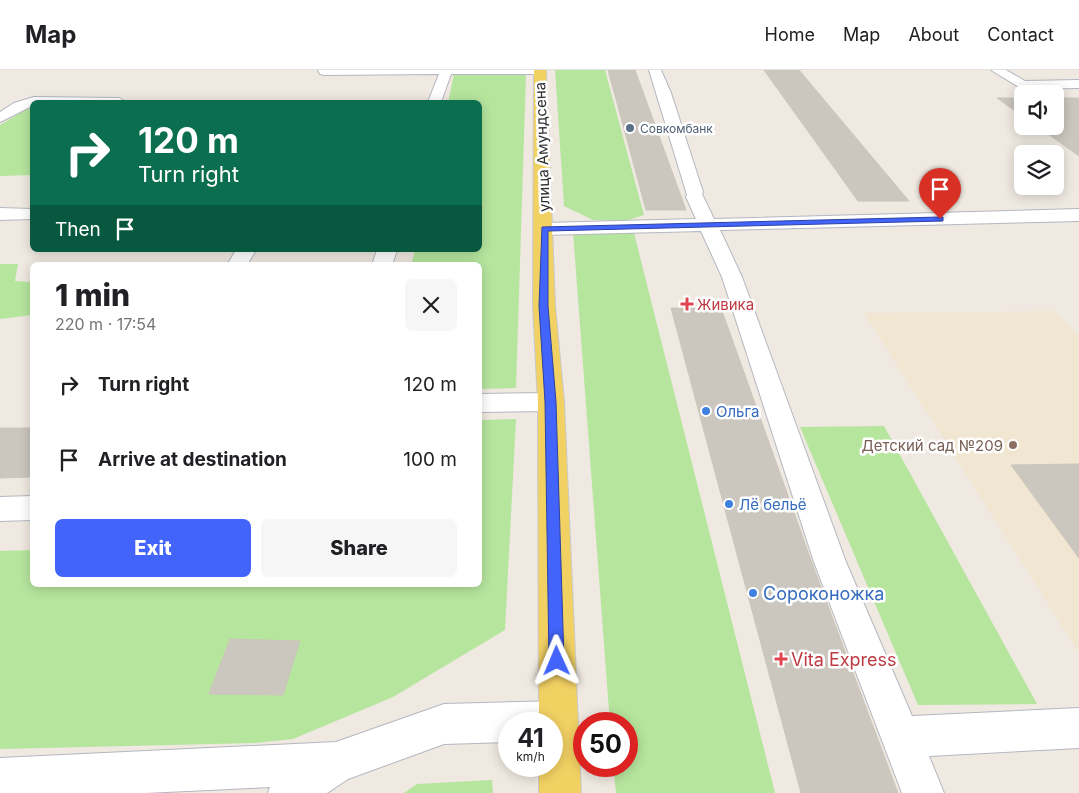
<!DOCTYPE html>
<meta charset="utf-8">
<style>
:root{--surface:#fff;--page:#f6f6f6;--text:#202124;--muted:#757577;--line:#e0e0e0;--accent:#4264fb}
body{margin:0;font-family:Inter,sans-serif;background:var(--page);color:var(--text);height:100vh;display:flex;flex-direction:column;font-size:19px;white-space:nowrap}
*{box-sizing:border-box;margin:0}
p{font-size:16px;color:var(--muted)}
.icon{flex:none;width:28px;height:28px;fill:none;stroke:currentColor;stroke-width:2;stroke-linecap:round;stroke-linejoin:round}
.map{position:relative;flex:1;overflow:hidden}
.side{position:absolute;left:30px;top:192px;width:452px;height:325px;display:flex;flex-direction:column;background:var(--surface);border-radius:8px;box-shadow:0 2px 12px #0003}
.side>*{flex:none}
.hud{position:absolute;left:30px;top:30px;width:452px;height:152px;border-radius:8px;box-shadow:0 2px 12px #0003;background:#0b6e4f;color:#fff;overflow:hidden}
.controls{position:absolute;left:1014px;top:15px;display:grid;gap:10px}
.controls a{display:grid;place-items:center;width:50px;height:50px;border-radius:8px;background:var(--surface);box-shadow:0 2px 12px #0003;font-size:25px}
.speed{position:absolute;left:498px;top:642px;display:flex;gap:10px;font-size:25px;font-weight:700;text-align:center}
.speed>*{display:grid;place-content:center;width:65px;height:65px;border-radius:50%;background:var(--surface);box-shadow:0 2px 12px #0003;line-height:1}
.speed small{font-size:12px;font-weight:400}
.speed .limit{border:8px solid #d22;background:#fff;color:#111}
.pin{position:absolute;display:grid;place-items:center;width:42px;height:42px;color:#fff;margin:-51px -21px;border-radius:50% 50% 50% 0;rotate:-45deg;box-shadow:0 0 5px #0007}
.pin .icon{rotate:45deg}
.me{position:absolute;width:55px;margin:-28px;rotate:359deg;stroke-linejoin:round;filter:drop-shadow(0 0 4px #0008)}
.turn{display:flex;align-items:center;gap:18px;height:105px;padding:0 25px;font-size:22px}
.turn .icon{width:65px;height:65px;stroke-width:2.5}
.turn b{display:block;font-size:35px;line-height:42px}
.then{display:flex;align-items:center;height:48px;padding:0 25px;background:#0003;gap:10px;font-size:19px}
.round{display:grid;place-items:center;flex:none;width:52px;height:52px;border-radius:8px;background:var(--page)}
.overview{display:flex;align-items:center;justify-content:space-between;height:85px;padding:0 25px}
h1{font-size:30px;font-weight:800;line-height:38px}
.primary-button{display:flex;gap:10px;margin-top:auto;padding:10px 25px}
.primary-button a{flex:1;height:58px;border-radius:8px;background:var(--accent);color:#fff;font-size:20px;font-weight:800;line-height:58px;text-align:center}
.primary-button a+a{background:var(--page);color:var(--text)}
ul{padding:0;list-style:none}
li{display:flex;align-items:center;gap:15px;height:75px;padding:0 25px}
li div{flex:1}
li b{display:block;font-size:19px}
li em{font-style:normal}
header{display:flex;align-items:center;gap:30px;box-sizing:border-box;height:70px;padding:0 25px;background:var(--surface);border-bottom:1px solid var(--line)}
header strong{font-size:24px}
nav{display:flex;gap:28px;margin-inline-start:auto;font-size:18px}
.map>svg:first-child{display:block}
.education{fill:#f0e6d1}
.green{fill:#b6e59e}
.building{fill:#cbc7bf;stroke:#cbc5ba}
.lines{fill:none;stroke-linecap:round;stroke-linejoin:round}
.minor-casing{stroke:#b4b7c1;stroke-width:2}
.major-casing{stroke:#c9c9c9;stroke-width:2}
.minor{fill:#fff;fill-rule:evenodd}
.major{fill:#f2d163;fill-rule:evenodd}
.route{fill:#4264fb;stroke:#2b41a3}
.service-dot{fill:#5c6f8a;stroke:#fff;stroke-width:2}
.health-dot{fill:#e0444e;stroke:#fff;stroke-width:2}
.shop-dot{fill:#3f7fe0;stroke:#fff;stroke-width:2}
.education-dot{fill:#8d6e63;stroke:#fff;stroke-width:2}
.labels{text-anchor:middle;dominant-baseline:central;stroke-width:5;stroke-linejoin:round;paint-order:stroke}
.far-service-label{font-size:12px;fill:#4e5e75;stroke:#fff;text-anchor:start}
.street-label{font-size:15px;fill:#2e2e2e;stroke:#fff}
.health-label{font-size:15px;fill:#be3a42;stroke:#fff;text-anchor:start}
.shop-label{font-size:15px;fill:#366cbe;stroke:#fff;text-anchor:start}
.education-label{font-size:15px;fill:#785e54;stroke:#fff;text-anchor:end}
.near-shop-label{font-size:18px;fill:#366cbe;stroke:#fff;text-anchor:start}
.near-health-label{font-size:18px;fill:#be3a42;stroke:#fff;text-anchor:start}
</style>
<header>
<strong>Map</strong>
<nav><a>Home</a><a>Map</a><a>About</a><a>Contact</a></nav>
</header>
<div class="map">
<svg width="1079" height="723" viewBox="0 0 1079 723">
<rect width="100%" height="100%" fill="#efe9e1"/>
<!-- education -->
<path class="education" d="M1055,241L1079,265V583L864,243Z"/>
<!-- green -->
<path class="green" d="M555,0H605L644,145L628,150H593L564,136Z
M454,4L526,5L516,318L480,319V195H411L415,180H480V32H448Z
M30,37H32V105L0,106V55Z
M573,162L634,163L775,723H616L613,696H626V654H610Z
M0,194H18L15,211L32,212V245L0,249Z
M516,349L505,560L393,627L293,669L255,673L0,679V481L32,480V515H480V350Z
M884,356L1037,634L918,635L800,357Z
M492,710L493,723H404L417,714Z"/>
<!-- building -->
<path class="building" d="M608,0H635L686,140H646Z
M764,0H799L909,131H858Z
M997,28H1022V46Z
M1055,28H1079V86L1037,56H1055Z
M671,238H721L812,493L898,723H801Z
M0,358H32V407L0,408Z
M1079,394V488L1011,395Z
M230,569L300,571L283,625L209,624Z"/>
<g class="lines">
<!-- minor casing -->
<g class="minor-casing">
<path id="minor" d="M318,0H546L540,4H451L441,32H428L439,4L324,5L320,4Z
M649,0H661L671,23L703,122L702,124L714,149L1079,139V151L720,160L742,207L846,492L912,646L1079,638V678L929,686L944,723H902L814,492L722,207L701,161L544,165L537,163L535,159L537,155L544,153L696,149L686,127L687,125Z
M991,0H1006L1025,11L1079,10V18L1022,19Z
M34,27L119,28L126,32H32V36L0,52V42L14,33Z
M0,138L32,139V149L0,150Z
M236,180H256L247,195H227Z
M377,180H397L392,195H372Z
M551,323L560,326L564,332L560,338L551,341L480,342V324Z
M32,426V450L0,451V427Z
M558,631L572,637L578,651L572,665L558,671H551V654H509V672L444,674L348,709L327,723H268L270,717L145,723H0V688L336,672L444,634Z"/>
</g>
<!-- major casing -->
<g class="major-casing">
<path id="major" d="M534,0H546L555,236L564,332L581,723H539V696H551V654H539L538,332L533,236Z"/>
</g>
<!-- minor -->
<use href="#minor" class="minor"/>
<!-- major -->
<use href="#major" class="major"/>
</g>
<!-- route -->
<path class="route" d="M940,147H943V151L548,161V236L556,332L564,591L562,596L557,598L551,596L549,591L545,332L539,236L542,157Z"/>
<!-- markers -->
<circle class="service-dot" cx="630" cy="58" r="5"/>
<g class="health-dot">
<path d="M684.5 226.5h5v5h5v5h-5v5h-5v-5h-5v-5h5z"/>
<path d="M778.5 581.5h5v5h5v5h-5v5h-5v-5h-5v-5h5z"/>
</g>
<g class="shop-dot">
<circle cx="706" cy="341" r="5"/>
<circle cx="729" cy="434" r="5"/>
<circle cx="753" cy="523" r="5"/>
</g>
<circle class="education-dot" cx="1013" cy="375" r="5"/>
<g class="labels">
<!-- far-service labels -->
<g class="far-service-label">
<text x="640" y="58">Совкомбанк</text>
</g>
<!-- street labels -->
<g class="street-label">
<text transform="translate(542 77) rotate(-92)">улица Амундсена</text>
</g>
<!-- health labels -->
<g class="health-label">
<text x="697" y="234">Живика</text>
</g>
<!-- shop labels -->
<g class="shop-label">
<text x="716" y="341">Ольга</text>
<text x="739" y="434">Лё бельё</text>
</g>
<!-- education labels -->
<g class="education-label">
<text x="1003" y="375">Детский сад №209</text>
</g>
<!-- near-shop labels -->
<g class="near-shop-label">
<text x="763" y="523">Сороконожка</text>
</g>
<!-- near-health labels -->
<g class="near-health-label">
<text x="791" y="589">Vita Express</text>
</g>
</g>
</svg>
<div class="controls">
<a><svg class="icon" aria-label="sound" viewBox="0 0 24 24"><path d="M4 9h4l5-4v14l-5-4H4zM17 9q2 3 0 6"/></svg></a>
<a><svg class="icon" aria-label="layers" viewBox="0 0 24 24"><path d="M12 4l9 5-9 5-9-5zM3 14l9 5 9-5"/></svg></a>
</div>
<div class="speed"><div>41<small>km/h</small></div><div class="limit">50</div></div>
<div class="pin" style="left:940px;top:149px;background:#d93025"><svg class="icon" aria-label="arrive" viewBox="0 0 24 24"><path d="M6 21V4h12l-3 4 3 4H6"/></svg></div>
<svg class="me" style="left:557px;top:591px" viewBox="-20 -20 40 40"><path d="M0-17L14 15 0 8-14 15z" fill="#4264fb" stroke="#fff" stroke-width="4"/></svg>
<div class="hud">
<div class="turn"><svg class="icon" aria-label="right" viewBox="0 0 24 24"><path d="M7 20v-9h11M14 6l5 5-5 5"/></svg><div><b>120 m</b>Turn right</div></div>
<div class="then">Then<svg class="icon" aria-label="arrive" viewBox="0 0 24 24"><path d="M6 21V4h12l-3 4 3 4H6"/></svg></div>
</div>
<section class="side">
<div class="overview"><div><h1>1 min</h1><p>220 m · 17:54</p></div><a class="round"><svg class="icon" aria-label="close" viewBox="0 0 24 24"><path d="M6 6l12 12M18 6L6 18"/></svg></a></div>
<ul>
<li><svg class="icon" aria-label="right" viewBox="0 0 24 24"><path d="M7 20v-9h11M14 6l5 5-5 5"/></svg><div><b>Turn right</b></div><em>120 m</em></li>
<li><svg class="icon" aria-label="arrive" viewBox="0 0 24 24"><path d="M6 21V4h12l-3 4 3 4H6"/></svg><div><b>Arrive at destination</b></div><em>100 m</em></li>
</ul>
<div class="primary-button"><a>Exit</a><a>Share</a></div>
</section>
</div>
